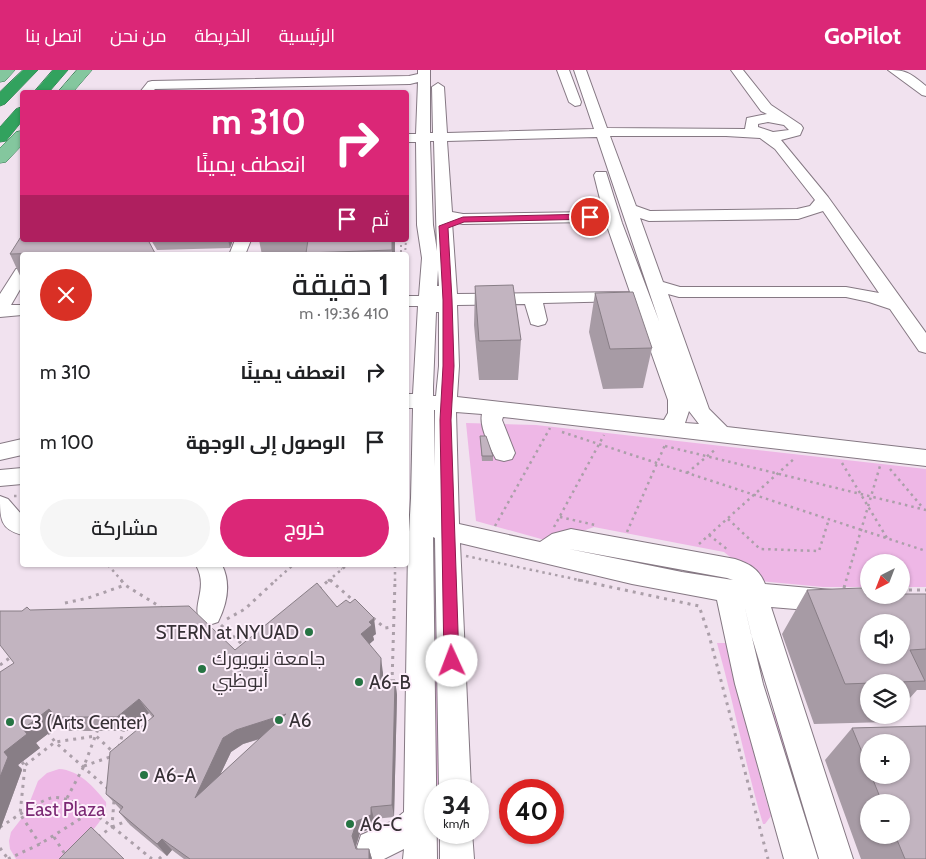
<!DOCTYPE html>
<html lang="ar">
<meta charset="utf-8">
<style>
:root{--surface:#fff;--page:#f6f6f6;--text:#202124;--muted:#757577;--accent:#db2777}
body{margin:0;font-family:Cabin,Cairo,sans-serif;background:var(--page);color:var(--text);direction:rtl;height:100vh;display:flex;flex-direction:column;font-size:19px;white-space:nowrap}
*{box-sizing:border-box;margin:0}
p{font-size:16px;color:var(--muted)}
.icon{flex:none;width:28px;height:28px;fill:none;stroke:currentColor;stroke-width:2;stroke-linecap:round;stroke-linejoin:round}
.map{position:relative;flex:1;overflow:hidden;direction:ltr}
.details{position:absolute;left:20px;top:182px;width:389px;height:315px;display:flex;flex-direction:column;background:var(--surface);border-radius:5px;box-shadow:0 1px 4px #0004;direction:rtl}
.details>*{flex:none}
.guide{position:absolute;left:20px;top:20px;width:389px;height:152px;border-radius:5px;box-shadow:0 1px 4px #0004;direction:rtl;background:#db2777;color:#fff;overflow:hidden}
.needle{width:32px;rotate:222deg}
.controls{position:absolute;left:860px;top:484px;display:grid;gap:10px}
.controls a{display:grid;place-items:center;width:50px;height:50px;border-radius:50%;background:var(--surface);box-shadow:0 1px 4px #0004;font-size:25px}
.speed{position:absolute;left:424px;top:709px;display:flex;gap:10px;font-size:25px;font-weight:700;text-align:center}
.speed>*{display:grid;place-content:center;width:65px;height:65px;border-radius:50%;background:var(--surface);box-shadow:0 1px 4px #0004;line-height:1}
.speed small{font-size:12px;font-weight:400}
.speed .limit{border:8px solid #d22;background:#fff;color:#111}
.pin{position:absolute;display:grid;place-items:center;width:42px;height:42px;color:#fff;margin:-21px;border:2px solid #fff;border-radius:50%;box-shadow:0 1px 5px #0007}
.me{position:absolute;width:55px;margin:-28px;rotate:358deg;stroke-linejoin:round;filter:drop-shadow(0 0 4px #0008)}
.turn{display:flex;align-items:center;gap:18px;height:105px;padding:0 20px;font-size:22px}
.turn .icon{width:65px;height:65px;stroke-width:2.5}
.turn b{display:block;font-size:35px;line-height:42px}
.then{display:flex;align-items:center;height:48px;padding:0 20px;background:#0003;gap:10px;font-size:19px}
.round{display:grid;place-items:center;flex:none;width:52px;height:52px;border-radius:26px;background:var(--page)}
.head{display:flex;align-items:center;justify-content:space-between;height:85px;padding:0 20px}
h1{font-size:30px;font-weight:600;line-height:38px}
.primary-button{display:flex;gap:10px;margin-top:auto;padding:10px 20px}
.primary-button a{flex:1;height:58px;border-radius:30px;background:var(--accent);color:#fff;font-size:20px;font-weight:600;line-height:58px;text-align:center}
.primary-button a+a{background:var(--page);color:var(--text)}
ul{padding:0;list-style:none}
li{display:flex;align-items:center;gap:15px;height:70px;padding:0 20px}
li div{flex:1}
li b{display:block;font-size:19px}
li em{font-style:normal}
header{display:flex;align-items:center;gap:30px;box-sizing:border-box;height:70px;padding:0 25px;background:var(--accent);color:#fff}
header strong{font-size:24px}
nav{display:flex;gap:28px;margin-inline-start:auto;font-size:18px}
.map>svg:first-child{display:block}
.green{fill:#eeb7e6}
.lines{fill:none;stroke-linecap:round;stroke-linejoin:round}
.minor-casing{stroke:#857883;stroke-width:2}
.major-casing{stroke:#347a50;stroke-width:1}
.highway-casing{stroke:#347a50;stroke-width:1}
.path-far2{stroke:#ab9fa9;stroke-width:2;stroke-dasharray:2 3;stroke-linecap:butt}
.path-far1{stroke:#ab9fa9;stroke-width:2.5;stroke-dasharray:2.5 4;stroke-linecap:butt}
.path{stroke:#ab9fa9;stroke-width:3;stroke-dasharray:3 5;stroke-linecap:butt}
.minor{fill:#fff;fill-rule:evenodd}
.major{fill:#84c79e;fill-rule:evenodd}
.highway{fill:#32a25e;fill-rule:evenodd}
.wall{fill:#a79ba5;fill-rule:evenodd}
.shaded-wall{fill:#887e86}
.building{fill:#c2b4c0;stroke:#887e86;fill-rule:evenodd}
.route{fill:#db2777;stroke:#8e194d}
.poi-dot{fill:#267443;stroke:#fef0fc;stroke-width:2}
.labels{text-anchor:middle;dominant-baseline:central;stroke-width:4;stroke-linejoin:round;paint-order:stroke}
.near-poi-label{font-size:19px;fill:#373136;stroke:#fef0fc;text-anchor:start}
.near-park-label{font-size:19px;fill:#7b2974;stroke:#fef0fc}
</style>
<header>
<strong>GoPilot</strong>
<nav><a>الرئيسية</a><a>الخريطة</a><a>من نحن</a><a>اتصل بنا</a></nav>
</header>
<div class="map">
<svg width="926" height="789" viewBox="0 0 926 789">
<rect width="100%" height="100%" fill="#f1e2ef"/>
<!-- green -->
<path class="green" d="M466,353L536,355L926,399V517H901V492H869V517H823L760,511L724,482L594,457L552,472L476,451Z
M429,484L439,488L444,714L432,715Z
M717,573H727C744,630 753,689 771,746L765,754H763C745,694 734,633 717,573Z
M763,643H774L812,764H801Z
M59,699C79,700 94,717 106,732C109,751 75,777 61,789H16L10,779L9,771L11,762L25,744L38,711L47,703Z"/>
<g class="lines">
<!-- minor casing -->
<g class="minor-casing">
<path id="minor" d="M418,0H430V63H433L432,17L438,13L444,17L447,63L594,59L574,0H586L607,58L745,59L747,48L767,44L761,41L731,0H743L771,35L801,55L803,58L800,65L781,70L828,127L926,263V283L919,281L890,239L869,232L846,227H679L668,224L709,339L727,357L926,380V396L503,347L502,350L515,383L512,389L504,391L496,389C490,378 479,356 482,344L456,342L459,454L540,472L552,464L571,459L735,489C750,494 759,499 765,514L832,520L841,523L845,531L841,539L832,542L771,537L853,789H819L751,564L744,534L763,614L818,789H784L735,614L717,530L632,514L460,473L471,720H439L435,468L433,467L437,789H403L404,779L384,789H361L357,777L361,765L393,751L404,742L408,479L411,428L413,338H406V324H413L418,236H406V226H419L422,188L417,155L416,72H406V64H416L418,12L410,14L155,19L152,22H140L148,12L152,11L409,6L418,4ZM768,52L784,55L789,60L773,62L758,57V54ZM610,66H726L760,68L775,79L815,130L810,136L797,139L650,141L636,136ZM597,67L659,251L622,153L606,102H596L594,105L604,145L593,142L463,144L452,142L447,71ZM430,71H434L437,181L433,155ZM823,141L879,223L846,217H680L663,212L640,148L649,151L798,149ZM452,152L463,154L592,152L607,156L630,222L457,224ZM438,200L439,216H437ZM632,228L668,330V343L664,350L457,327L459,296L457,235L525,234L531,254L538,256L545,254L547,250L543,233L625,231ZM436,242H439V296L436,326H433V317ZM434,340H435L434,397ZM689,341L699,354L685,353ZM569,479L727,508L733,510L682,502Z
M557,0H569L581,32L580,35L575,36L569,32Z
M888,0C908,0 911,4 926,16V26L922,25Z
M235,170H251L245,185H229Z
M22,198V216L11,235H22V245L0,247V224L16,199Z
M22,369V385L0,390V374Z
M22,398V414L0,416V400Z
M0,426L8,429L22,445V465C0,459 0,449 0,426Z
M196,495H222C231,513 227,534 218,552L209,555L200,552C191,534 209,519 196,495Z
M440,762H472L474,789H440Z"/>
</g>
<!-- major casing -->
<g class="major-casing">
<path id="major" d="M0,0H15L5,11L0,12Z
M77,0H92L73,22H58Z
M22,61V75L6,92L0,93V78L16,62Z"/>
</g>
<!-- highway casing -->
<g class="highway-casing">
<path id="highway" d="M23,0H38L5,34L0,36V22Z
M53,0H68L49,22H34Z
M22,37V51L6,71L0,72V57L16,39Z"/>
</g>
<!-- path-far2 -->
<path class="path-far2" d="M401,170V185
M405,185L406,170"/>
<!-- path-far1 -->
<path class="path-far1" d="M562,362L926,481
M665,376L926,440
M842,393L887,468
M890,399L923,438
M687,403L717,378
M14,426H22
M560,447L595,455
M728,449L760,479L819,481L829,449
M495,456L550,358
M554,457L604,365
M627,462L665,375
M709,465L728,480
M699,474L795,388
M466,486L584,511
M108,495L122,511
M336,495L342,499
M330,510L332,511
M275,511L293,495
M328,511L347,495
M395,511V495
M846,511L880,396"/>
<!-- path -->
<path class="path" d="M121,510L125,515L162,538
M330,510L354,531
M578,510L699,536L709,565L768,789
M844,518L846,510
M319,519L329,510
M860,520H869
M901,520H926
M65,533L88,528L125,515
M373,548L385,558L393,557
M227,549L245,539L276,510
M221,555L243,575
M0,595L11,587
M392,613L395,510
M48,662L55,672L107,718
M119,677L124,658
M22,692L25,696L20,744L40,774
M84,696L110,687
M19,700L55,672L96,666L113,682
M478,723L480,763
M67,728L84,696L98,659
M0,757C13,749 37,732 51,728C77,722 131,773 152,789
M112,757L129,750
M54,767L68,789
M98,767L112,757L114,730
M0,778L8,789
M8,789L40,774L91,742
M159,789L167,781"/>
<!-- minor -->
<use href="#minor" class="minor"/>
<!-- major -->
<use href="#major" class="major"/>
<!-- highway -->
<use href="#highway" class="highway"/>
</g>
<!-- wall -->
<path class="wall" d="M148,170L156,185H22V210L10,184Z
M151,170H233L230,178L157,180Z
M259,170H395V185H262Z
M475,216L521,270L518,310H479L474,255Z
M595,223L652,278L643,318L603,319L589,262Z
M480,366L493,386V391H482Z
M807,520L866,525L926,524V620H917L901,638V612H869V645H895L888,652L814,654L782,564Z
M337,537L376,564L373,566L374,570L369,574L383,603V610H395L397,625L394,747L374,749V757L360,763L356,777V779H369L372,789H184L172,780L167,786L130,755L119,742L121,740L106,724L152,647L149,643L127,661H69L62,653L36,673L40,678L18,695L22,700L0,760L14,593L30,540L235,580ZM260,669L220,705L231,682L243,674Z
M926,656V789H861L825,690L852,658ZM869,672H901V705H869ZM869,732H901V765H869Z"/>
<!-- shaded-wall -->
<path class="shaded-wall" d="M228,170H233L230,178Z
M392,170H395V185H392Z
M374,548L376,564L373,566L374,570L364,579L361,564L369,552Z
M381,588L383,603V625L380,610Z
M395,610L397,625L394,747L392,735Z
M139,629L149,643L127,661L117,647Z
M49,639L62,653L36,673L40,678L18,695L22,700L0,760V707L4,682L23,659Z
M286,644L292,658L243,674L231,682L203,741L195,728L223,668L236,660Z
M371,737L374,749V757L360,763L355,778L352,766L357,751Z
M162,769L172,780L167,786L157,774Z
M369,779L372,789H369Z"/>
<!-- building -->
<path class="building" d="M22,165V170H148L156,185H46V183L10,184Z
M308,170H392V180L306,183Z
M513,215L521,270L479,271L475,216Z
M633,222L652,278L610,279L595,223Z
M480,366H486L493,386H482Z
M317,513L337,537L346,530L350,533L355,529L374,548L369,552L372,555L361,564L381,588L380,610H395L392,735L371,737V745L357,751L352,766L356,779H369V789H190L162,769L157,774L119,742L123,737L106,724L110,682L154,646L139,629L117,647H56L49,639L23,659L27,664L4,682L8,687L0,707V602L14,593L0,575V541H22L27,537L30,540L189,536L235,580ZM286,644L195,728L223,668L236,660Z
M862,518L866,525H901V524H926V579L910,580L925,611L845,614L807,520ZM869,552H901V585H869Z
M926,656V789H905L895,765H901V732H882L871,705H901V672H869V699L852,658Z
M91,757L124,789H59Z"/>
<!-- route -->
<path class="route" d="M590,144L593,145V149L464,152L448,158L452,230L454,296L451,350L459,591L456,595L452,597L447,595L444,591L440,350L443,296V230L439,156L463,147Z"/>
<!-- markers -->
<g class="poi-dot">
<circle cx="309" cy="562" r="5"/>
<circle cx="202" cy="599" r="5"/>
<circle cx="359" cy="612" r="5"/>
<circle cx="279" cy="650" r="5"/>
<circle cx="10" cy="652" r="5"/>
<circle cx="144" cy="705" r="5"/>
<circle cx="350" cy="754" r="5"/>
</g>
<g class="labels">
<!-- near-poi labels -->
<g class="near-poi-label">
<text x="299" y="562" text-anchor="end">STERN at NYUAD</text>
<text x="212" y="588">جامعة نيويورك<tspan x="212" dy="22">أبوظبي</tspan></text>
<text x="369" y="612">A6-B</text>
<text x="289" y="650">A6</text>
<text x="20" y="652">C3 (Arts Center)</text>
<text x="154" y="705">A6-A</text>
<text x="360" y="754">A6-C</text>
</g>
<!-- near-park labels -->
<g class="near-park-label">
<text x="65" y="739">East Plaza</text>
</g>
</g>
</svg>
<div class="controls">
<a><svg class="needle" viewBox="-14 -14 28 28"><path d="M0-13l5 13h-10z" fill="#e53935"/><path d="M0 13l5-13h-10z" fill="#757577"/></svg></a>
<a><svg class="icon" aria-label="sound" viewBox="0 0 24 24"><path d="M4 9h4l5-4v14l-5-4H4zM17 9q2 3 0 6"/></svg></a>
<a><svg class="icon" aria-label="layers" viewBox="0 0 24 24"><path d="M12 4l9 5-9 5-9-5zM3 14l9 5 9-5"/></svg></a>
<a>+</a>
<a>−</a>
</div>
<div class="speed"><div>34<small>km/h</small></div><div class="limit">40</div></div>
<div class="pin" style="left:590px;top:147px;background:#d93025"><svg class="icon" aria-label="arrive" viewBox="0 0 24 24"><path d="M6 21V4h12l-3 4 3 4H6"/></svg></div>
<svg class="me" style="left:452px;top:591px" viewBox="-20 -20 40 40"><circle r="19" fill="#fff"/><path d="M0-13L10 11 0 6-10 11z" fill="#db2777"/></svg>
<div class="guide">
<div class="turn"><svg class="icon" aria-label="right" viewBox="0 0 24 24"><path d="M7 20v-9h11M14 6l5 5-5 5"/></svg><div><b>310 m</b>انعطف يمينًا</div></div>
<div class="then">ثم<svg class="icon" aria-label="arrive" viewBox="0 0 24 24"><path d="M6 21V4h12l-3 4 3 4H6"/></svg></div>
</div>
<section class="details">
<div class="head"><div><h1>1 دقيقة</h1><p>410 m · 19:36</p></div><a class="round" style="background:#d93025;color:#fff"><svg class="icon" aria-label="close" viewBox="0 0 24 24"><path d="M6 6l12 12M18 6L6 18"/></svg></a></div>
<ul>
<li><svg class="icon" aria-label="right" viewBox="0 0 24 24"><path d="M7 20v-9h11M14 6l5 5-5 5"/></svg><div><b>انعطف يمينًا</b></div><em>310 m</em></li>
<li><svg class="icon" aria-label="arrive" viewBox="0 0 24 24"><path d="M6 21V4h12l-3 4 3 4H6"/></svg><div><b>الوصول إلى الوجهة</b></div><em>100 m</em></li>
</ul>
<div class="primary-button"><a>خروج</a><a>مشاركة</a></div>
</section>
</div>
